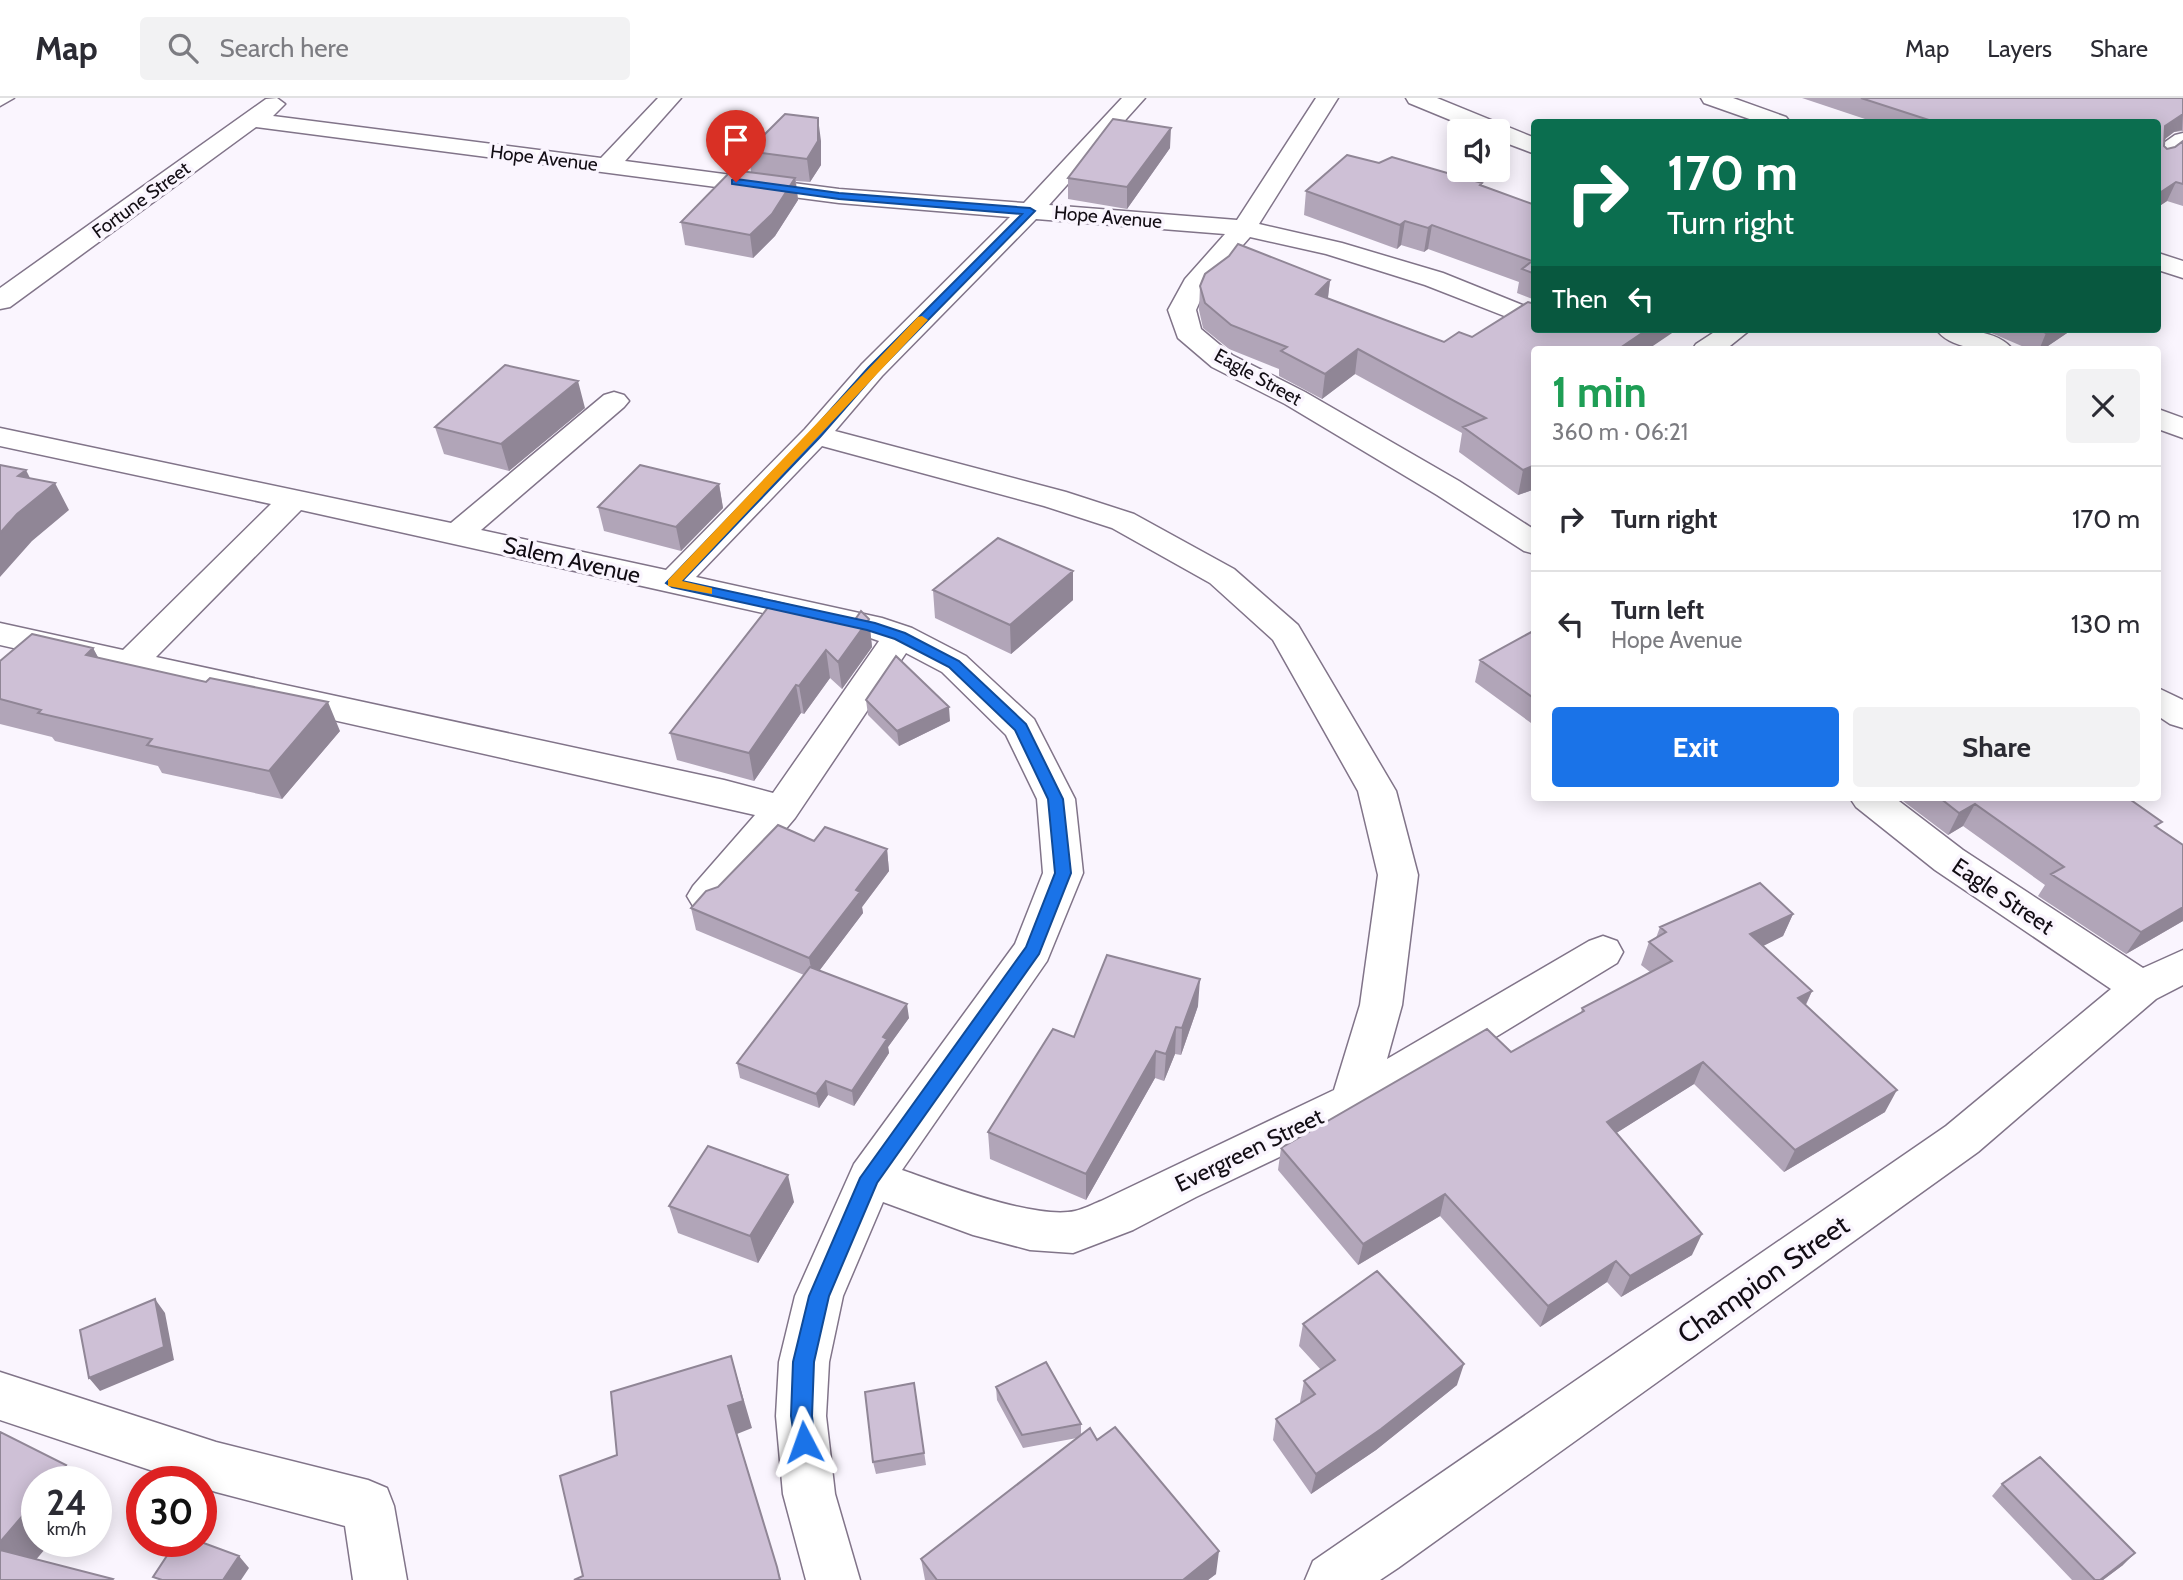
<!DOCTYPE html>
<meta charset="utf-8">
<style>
:root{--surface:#fff;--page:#f2f2f3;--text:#2b2b33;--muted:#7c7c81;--line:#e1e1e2;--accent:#1a73e8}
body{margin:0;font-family:Cabin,sans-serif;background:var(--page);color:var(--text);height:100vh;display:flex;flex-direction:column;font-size:26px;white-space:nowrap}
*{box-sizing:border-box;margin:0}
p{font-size:23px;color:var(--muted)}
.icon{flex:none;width:38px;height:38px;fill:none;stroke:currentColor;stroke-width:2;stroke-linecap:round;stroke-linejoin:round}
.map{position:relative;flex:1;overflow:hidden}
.details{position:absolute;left:1531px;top:248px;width:630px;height:455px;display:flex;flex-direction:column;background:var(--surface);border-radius:7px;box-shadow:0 4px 18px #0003}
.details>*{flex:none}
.hud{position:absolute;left:1531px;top:21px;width:630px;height:214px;border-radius:7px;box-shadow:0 4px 18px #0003;background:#0b6e4f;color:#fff;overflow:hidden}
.buttons{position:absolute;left:1447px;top:21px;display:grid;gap:14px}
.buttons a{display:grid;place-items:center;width:63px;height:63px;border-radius:7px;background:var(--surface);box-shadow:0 4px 18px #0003;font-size:35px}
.speed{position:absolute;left:21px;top:1368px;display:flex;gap:14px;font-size:35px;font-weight:700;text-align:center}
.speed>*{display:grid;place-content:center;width:91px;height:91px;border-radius:50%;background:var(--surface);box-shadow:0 4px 18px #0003;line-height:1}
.speed small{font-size:18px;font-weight:400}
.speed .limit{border:10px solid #d22;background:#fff;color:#111}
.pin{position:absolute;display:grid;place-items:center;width:60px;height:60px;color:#fff;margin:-72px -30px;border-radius:50% 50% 50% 0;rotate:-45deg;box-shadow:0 0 7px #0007}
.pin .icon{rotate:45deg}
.me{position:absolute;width:77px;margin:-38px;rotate:356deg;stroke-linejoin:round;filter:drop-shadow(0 0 5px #0008)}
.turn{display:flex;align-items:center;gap:24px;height:147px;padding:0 21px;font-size:32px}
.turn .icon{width:91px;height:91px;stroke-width:2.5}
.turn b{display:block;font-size:49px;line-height:60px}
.then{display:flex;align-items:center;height:66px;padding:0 21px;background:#0003;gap:14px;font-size:26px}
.round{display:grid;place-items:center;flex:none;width:74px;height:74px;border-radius:7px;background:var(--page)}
.summary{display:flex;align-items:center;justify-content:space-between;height:119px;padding:0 21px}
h1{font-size:42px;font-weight:700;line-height:52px;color:#1e9e55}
.primary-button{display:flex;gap:14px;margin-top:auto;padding:14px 21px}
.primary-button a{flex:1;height:80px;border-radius:7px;background:var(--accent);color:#fff;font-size:28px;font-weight:700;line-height:80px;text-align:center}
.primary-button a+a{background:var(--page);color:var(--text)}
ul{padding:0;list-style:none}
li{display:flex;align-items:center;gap:21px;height:105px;padding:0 21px;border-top:2px solid var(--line)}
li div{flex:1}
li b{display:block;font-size:26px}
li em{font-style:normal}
header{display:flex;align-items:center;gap:42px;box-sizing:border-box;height:98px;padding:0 35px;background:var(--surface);border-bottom:2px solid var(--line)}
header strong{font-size:33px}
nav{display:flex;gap:38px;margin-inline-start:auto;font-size:24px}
.search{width:490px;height:63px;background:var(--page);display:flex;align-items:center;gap:18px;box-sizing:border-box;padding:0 24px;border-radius:7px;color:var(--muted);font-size:26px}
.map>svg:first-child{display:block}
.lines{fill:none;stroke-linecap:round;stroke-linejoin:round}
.lane-casing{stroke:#817489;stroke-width:3}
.street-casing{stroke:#817489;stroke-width:3}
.lane{fill:#fff;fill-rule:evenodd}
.street{fill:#fff;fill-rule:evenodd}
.wall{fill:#b1a5b8}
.shaded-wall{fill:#908696}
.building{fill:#cec0d6;stroke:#908696;stroke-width:2}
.route{fill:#1a73e8;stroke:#114b97;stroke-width:2}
.slow{fill:#f59e0b}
.labels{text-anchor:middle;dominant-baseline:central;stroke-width:7;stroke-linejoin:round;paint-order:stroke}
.far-street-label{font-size:19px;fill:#120d14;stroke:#faf5fe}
.street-label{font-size:23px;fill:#120d14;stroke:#faf5fe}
.near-street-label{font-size:28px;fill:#120d14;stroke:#faf5fe}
</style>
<header>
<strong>Map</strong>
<div class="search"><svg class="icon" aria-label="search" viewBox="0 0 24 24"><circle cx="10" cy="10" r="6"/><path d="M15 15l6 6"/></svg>Search here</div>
<nav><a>Map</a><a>Layers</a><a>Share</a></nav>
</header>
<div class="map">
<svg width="2183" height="1482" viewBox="0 0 2183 1482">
<rect width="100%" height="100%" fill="#faf5fe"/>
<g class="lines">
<!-- lane casing -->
<g class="lane-casing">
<path id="lane" d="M0,0H14L0,8Z"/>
</g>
<!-- street casing -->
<g class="street-casing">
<path id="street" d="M277,0L285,6L273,18L601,60L658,0H681L625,63L839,91L1024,105L1122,0H1145L1049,107L1237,122L1316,0H1338L1259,126L1342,145L1443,175L1535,212V230L1425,187L1326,156L1250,139L1206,189L1196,212L1201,231L1232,257L1305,294L1459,383L1535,432V456L1524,453L1437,397L1285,306L1212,269L1178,240L1168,212L1185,181L1225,136L1036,121L882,278L835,333L1066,394L1134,416L1234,471L1298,527L1396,693L1418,777L1402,907L1387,961L1589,843L1603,838L1617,843L1623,854L1617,865L1369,1016L1196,1099L1133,1132L1073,1155L1030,1152L973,1137L883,1104L843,1198L829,1264L826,1318L835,1396L860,1482H806L783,1396L776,1318L779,1264L795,1198L854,1066L1015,846L1043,775L1037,701L1006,637L942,574L906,555L795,720L721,808L707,813L693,808L687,798L693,788L755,717L0,547V525L123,552L271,406L0,348V330L451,425L604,297L614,294L624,297L629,303L624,309L481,432L666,472L805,331L862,266L1010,119L839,105L256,29L10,209L0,211V190L266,1ZM822,348L1044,408L1112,430L1210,485L1273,542L1358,693L1378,777L1360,907L1334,992L1101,1103C1093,1106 1084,1111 1075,1113C1035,1122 942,1086 902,1072L1047,863L1083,775L1075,701L1034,621L966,558L912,530L882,520L696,479ZM301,412L862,537L879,543L773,695L724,682L156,559Z
M1406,0H1437L1535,40V56L1498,42V33H1477L1409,5Z
M1701,0H1733L1786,19L1790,24H1758L1704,5Z
M2183,35V53L2166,65L2158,67V49L2175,37Z
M2158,155L2183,163V180L2158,172Z
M1719,231H1751L1725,252H1692L1696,246Z
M1936,231C1959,231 1998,231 2013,252C1990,252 1951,253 1936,231Z
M2158,311L2183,320V340L2158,331Z
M2158,590L2183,602V630L2170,626L2158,618Z
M1850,700H1895L1963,752L2143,870L2183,852V887L2156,901L1978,1054L1398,1470L1380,1482H1305L1313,1463L1946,1028L2111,891L1935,772L1856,709Z
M0,1274L216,1344L368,1382L387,1390L394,1408L407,1482H353L345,1428L216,1394L201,1389V1384H186L0,1322Z"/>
</g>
<!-- lane -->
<use href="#lane" class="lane"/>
<!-- street -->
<use href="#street" class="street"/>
</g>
<!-- wall -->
<path class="wall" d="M1802,0H2183V33L2174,34L2164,42V48L2167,51L2175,49L2183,43V108L2167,103L2158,109V24H1874Z
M821,43V67L810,84L796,83L798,102L775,138L753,160L685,147L681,124L751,74L748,53Z
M1170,50L1127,111L1068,101V80Z
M1379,65L1482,85L1481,88L1535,107V202L1517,195L1519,184L1428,151L1424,154L1401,147L1397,151L1304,117L1306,93Z
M1330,182L1328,200L1444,244L1472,239L1535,252V391L1518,397L1459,354L1462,335L1355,276L1322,301L1279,278V271L1229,251L1203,230L1199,212L1200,188Z
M1972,231H2073L2042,252H2031L1989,234Z
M585,310L509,373L444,356L435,329Z
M719,386L723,410L681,453L604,433L598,409Z
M933,492L1073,502L1011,556L935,520Z
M869,521L872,549L842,591L830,580L804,616L801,615L754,683L677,662L670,635L854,523Z
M1535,532V623L1531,625L1475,584L1480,562Z
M93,550L98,560L340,633L282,701L162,675L158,668L55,643L52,639L0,626V563Z
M866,602L950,623L899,648L868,617Z
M1899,700H2128L2159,730L2183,747V823L2126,856L2038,798L2045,787L1963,728L1948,737Z
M814,743L887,751L889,773L862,809L863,815L819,873L909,920L888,949L889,955L854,1008L828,997L819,1010L740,980L737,965L804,877L696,832L691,810L718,789Z
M1793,816L1783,838L1763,848L1812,893L1806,907L1885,1014L1784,1074L1694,986L1616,1035L1692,1157L1621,1199L1607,1184L1540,1229L1440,1118L1358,1167L1278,1072L1281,1050L1511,954L1581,915L1582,910L1650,874L1641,867L1649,844L1656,840L1660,829Z
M1198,908L1181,957L1175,956L1164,983L1155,980L1086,1102L990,1061L988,1034L1074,939Z
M794,1104L758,1165L678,1135L669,1108Z
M1303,1226L1457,1287L1376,1352L1311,1396L1273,1342L1276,1321L1302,1305L1300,1304L1304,1283L1321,1272L1299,1248Z
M914,1285L926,1367L876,1376L873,1364Z
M996,1289L1081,1326V1337L1097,1342L1216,1476L1208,1482H925L921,1461L1077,1340L1023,1350L997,1302Z
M2002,1386L2123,1467L2103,1482H2072L1992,1398Z"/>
<!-- shaded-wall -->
<path class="shaded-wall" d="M2183,16L2182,32L2174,34L2158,46L2165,28Z
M818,20L821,43V67L810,84L807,61Z
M1171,30L1170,50L1127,111V89Z
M795,80L798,102L775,138L753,160L750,137Z
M2176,84L2167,103L2158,109V96Z
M1405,123L1401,147L1397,151L1400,127Z
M1432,127L1428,151L1424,154L1428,130Z
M1330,182L1327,207L1316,196Z
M1648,231H1678L1647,252H1617Z
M2052,231H2073L2042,252H2039L2046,235Z
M1358,251L1355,276L1322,301L1325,276Z
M578,283L585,310L509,373L501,346Z
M1535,367V391L1518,397L1523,372Z
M26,372L39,398L55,385L69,412L32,443L0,479V435L18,378Z
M719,386L723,410L681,453L676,429Z
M1073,473V502L1011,556L1010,527Z
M869,521L872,549L842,591L838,564Z
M93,550L109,579L86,557Z
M826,552L830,580L804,616L799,588Z
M796,587L801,615L754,683L749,655Z
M328,604L340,633L282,701L269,673Z
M949,609L950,623L899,648L897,633Z
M1535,612V623L1531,625Z
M1975,706L1963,728L1948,737L1959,715Z
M887,751L889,773L862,809L863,815L813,881L809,860L856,792Z
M2183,809V823L2126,856L2141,834Z
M1793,816L1783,838L1741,859L1750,836Z
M1200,881L1198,908L1181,957L1182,930Z
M1812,893L1801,916L1798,900Z
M907,906L909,920L888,949L889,955L854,1008L852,993L883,939Z
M1176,929L1175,956L1164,983L1166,956Z
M1156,953L1155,980L1086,1102V1076Z
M1703,964L1694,986L1599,1046L1607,1024Z
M826,983L828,997L819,1010L816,996Z
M1897,992L1885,1014L1784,1074L1795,1052Z
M788,1077L794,1104L758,1165L750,1138Z
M1445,1096L1440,1118L1358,1167L1363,1146Z
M1702,1136L1692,1157L1621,1199L1630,1178Z
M1616,1163L1607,1184L1540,1229L1548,1208Z
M155,1201L165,1215L174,1262L100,1293L89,1280Z
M731,1258L752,1330L737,1336L781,1482H780L728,1308Z
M1464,1266L1457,1287L1376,1352L1311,1396L1316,1376Z
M66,1367L83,1384H51Z
M37,1401V1444H51L23,1477L0,1456V1444Z
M1219,1453L1216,1476L1208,1482H1183Z
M2135,1455L2123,1467L2103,1482H2100Z
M239,1458L249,1470L241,1482H223Z"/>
<!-- building -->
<path class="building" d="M1861,0H2183V16L2165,28L2164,48L2167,51L2175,49L2183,43V86L2176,84L2158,96V24H1935Z
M785,16L818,20V43L807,61L748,53Z
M1113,21L1171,30L1127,89L1068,80Z
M1347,57L1379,65L1392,59L1482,85L1480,87L1535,107V176L1522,171L1532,163L1432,127L1428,130L1405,123L1400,127L1306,93Z
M732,72L795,80L772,116L750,137L681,124Z
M1238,146L1330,182L1316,196L1444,244L1459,234L1472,239L1528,204L1535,206V231H1648L1617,252H1535V367L1523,372L1463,329L1486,320L1358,251L1325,276L1281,253L1287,249L1231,227L1205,205L1200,188L1205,176L1229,158Z
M2038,231H2052L2046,235Z
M505,267L578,283L501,346L435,329Z
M0,367L26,372L18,378L55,385L17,416L0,435Z
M640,367L719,386L676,429L598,409Z
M998,440L1073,473L1010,527L933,492Z
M773,503L854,523L861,513L869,521L838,564L826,552L799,588L796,587L749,655L670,635Z
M1535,532V601L1480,562Z
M32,536L93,550L86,557L206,584L210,580L328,604L269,673L147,647L152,641L38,615L41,612L0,601V563Z
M896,558L949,609L897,633L866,602Z
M1940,700H2128L2162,724L2155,728L2183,747V809L2141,834L2051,776L2064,769L1975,706L1959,715Z
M778,727L814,743L825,729L887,751L856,792L860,794L809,860L691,810L706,793L718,789Z
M1760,785L1793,816L1750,836L1812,893L1798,900L1897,992L1795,1052L1703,964L1607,1024L1702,1136L1630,1178L1616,1163L1548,1208L1445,1096L1363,1146L1281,1050L1487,931L1511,954L1584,913L1582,910L1672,863L1649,844L1666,834L1660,829Z
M1107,857L1200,881L1182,930L1176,929L1166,956L1156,953L1086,1076L988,1034L1053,931L1074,939Z
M810,869L907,906L883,939L887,941L852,993L826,983L816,996L737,965Z
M708,1048L788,1077L750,1138L669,1108Z
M1377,1173L1464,1266L1381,1331L1316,1376L1276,1321L1315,1296L1304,1283L1335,1262L1303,1226Z
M155,1201L164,1249L89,1280L80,1232Z
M731,1258L743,1303L728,1308L777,1469L780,1482H574L583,1478L560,1378L617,1357L611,1294Z
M1046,1264L1081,1326L1022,1337L996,1289Z
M914,1285L924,1355L873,1364L865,1294Z
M1115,1329L1219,1453L1183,1482H937L921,1461L1090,1330L1097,1342Z
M0,1334L66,1367L51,1384H37V1401L0,1444Z
M2040,1359L2135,1455L2100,1482H2095L2002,1386Z
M176,1444H201L239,1458L223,1482H162L153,1479Z
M0,1452L113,1481L112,1482H0Z"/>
<!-- route -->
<path class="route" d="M736,81L839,95L1030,110L1035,113L876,275L820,339L682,483L875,525L905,535L959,563L1026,626L1063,701L1071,775L1039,856L877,1085L829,1198L814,1264L812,1318L815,1344L811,1351L804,1354L796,1351L791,1318L793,1264L809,1198L860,1080L1026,849L1055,775L1048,701L1015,632L949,569L895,541L867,532L672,489L666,485L811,334L868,270L1022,116L839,101L732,86V82Z"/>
<!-- slow -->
<path class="slow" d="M922,218L928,222L926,224L682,483L712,490V496L668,488V482L918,219Z"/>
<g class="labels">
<!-- far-street labels -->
<g class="far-street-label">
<text transform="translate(544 60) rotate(7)">Hope Avenue</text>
<text transform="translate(141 102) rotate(-36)">Fortune Street</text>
<text transform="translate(1108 119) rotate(5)">Hope Avenue</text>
<text transform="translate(1258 279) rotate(29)">Eagle Street</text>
</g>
<!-- street labels -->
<g class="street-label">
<text transform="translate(572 462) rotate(13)">Salem Avenue</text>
<text transform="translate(2003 798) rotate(34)">Eagle Street</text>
<text transform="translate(1249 1052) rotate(-26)">Evergreen Street</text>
</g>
<!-- near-street labels -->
<g class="near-street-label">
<text transform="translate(1763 1181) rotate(-35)">Champion Street</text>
</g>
</g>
</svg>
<div class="buttons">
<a><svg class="icon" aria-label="sound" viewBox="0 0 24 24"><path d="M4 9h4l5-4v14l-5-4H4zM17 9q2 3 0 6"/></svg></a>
</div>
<div class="speed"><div>24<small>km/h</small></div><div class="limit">30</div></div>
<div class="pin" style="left:736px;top:84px;background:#d93025"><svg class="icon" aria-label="arrive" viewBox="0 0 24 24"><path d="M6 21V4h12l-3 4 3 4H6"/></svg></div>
<svg class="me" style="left:804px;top:1344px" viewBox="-20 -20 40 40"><path d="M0-17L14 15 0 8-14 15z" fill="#1a73e8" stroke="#fff" stroke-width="4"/></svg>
<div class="hud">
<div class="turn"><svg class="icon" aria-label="right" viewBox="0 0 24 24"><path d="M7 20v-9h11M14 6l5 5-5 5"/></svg><div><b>170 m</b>Turn right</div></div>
<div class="then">Then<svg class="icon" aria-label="left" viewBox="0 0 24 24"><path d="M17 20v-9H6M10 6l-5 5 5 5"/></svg></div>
</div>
<section class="details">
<div class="summary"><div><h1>1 min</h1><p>360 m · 06:21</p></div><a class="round"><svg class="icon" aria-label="close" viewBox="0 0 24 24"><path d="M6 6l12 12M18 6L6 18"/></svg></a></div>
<ul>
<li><svg class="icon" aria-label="right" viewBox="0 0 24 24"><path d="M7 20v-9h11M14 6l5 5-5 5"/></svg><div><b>Turn right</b></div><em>170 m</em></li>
<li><svg class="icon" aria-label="left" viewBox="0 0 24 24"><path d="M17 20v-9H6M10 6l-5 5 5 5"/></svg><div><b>Turn left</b><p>Hope Avenue</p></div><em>130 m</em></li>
</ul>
<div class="primary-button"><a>Exit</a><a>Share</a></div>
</section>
</div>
